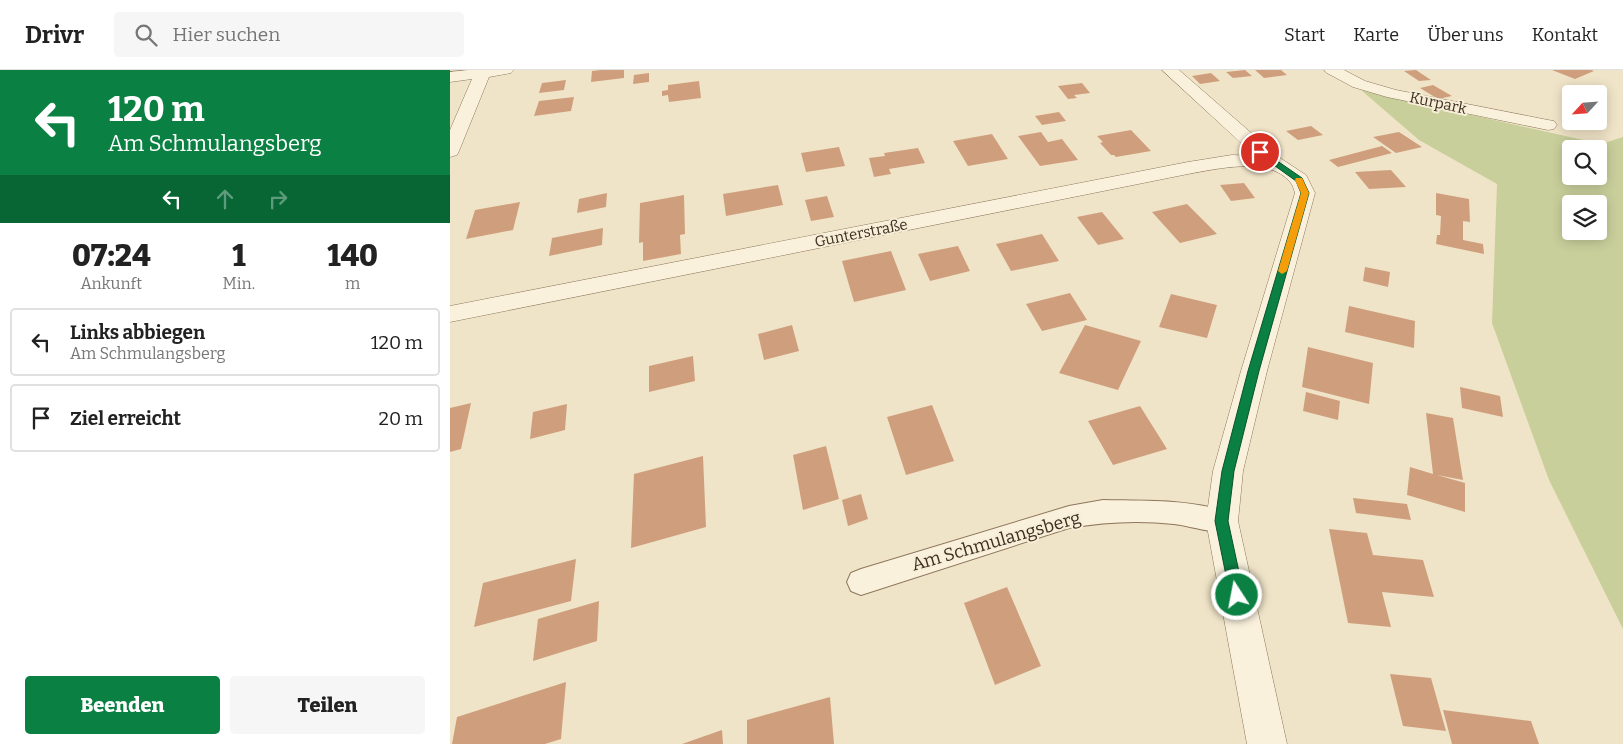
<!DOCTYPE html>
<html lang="de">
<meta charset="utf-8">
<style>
:root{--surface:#fff;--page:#f6f6f6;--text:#222;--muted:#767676;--line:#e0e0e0;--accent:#0b8043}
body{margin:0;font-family:Bitter,serif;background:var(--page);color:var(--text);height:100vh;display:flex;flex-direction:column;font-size:19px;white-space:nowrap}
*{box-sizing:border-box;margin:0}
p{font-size:16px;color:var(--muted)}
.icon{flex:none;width:28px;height:28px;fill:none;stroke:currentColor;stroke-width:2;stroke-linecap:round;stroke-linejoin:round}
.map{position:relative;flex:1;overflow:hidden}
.drawer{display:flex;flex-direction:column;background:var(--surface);width:450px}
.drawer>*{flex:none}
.guide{background:#0b8043;color:#fff;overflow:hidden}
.needle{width:32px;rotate:244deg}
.buttons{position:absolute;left:1112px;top:15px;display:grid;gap:10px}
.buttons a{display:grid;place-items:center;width:45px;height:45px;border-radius:5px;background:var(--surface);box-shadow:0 2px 12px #0003;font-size:25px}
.pin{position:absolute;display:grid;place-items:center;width:42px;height:42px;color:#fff;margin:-21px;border:2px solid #fff;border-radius:50%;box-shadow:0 1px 5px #0007}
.me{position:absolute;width:55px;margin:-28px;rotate:349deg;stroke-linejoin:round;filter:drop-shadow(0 0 4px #0008)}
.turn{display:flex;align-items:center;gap:18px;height:105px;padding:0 25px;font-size:22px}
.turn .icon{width:65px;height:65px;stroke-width:2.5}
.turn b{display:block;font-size:35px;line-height:42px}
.lanes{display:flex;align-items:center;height:48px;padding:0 25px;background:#0003;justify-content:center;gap:25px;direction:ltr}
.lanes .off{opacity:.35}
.eta{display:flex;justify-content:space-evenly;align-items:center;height:85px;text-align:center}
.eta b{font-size:30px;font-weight:800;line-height:35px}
.action{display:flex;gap:10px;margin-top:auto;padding:10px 25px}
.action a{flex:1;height:58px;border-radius:5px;background:var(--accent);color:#fff;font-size:20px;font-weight:800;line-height:58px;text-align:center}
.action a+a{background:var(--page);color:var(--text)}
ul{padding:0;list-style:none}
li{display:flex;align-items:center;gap:15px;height:68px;margin:0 10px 8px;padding:0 15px;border:2px solid var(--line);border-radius:5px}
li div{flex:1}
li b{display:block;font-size:19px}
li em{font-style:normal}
header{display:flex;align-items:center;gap:30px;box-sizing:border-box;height:70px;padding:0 25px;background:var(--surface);border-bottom:1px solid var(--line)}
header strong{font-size:24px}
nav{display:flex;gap:28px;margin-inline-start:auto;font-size:18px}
.search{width:350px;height:45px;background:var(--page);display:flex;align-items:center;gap:12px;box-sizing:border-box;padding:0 18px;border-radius:5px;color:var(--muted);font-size:19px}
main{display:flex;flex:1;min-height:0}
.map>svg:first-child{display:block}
.green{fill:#c9cf9b;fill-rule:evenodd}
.building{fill:#cf9f7d}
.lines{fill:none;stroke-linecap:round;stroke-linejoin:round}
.service-casing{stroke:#8d765c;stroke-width:2}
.minor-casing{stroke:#8d765c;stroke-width:1}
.service{fill:#faf1dc;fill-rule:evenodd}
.minor{fill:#faf1dc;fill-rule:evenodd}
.route{fill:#0b8043;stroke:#07532c}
.slow{fill:#f59e0b}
.labels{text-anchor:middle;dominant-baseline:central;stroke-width:4;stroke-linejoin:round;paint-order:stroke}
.far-street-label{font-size:15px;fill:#3d2e20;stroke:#f7eed8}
.street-label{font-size:18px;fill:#3d2e20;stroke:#f7eed8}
</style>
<header>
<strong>Drivr</strong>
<div class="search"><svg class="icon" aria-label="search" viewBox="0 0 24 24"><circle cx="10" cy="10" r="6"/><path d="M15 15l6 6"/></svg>Hier suchen</div>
<nav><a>Start</a><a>Karte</a><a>Über uns</a><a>Kontakt</a></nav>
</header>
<main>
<section class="drawer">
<div class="guide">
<div class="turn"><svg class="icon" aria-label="left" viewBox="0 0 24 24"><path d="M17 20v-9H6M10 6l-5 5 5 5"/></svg><div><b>120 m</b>Am Schmulangsberg</div></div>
<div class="lanes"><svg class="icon" aria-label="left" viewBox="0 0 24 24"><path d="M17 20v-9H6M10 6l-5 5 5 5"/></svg><svg class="icon off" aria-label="ahead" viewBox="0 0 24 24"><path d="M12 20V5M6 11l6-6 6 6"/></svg><svg class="icon off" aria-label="right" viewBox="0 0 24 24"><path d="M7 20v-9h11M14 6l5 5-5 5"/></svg></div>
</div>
<div class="eta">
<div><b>07:24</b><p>Ankunft</p></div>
<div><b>1</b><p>Min.</p></div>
<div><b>140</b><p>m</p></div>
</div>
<ul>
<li><svg class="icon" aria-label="left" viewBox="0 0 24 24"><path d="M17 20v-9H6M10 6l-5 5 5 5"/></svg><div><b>Links abbiegen</b><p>Am Schmulangsberg</p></div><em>120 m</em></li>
<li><svg class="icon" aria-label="arrive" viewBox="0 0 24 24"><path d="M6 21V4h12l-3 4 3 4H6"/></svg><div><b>Ziel erreicht</b></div><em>20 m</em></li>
</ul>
<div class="action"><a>Beenden</a><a>Teilen</a></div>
</section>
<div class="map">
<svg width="1173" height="674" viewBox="0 0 1173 674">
<rect width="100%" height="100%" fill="#f0e4c8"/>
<!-- green -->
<path class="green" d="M911,20L1151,74L1173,67V559L1099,410L1042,253L1047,114L969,70ZM1121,79H1149V106H1121ZM1121,134H1149V161H1121Z"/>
<!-- building -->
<path class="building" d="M151,0H174V8L141,12L142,1Z
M795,0L802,6L783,8L776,2Z
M805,0H831L837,5L814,8Z
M966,0L981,10L969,11L954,1Z
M1102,0H1141L1144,1L1125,9Z
M199,3V12L183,14L184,5Z
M761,3L770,11L750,14L742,6Z
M116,10L114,20L89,23L92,13Z
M249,11L251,28L219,32L218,25L212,26V21L218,20V15Z
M632,13L640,23L624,25L627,28L618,29L608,16Z
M983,15L1002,26L988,29L970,18Z
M124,27L121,41L84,46L89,31Z
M609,42L616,51L592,55L585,46Z
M861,56L873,65L848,70L836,61Z
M681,60L701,81L666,87L664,85H661L650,73L653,72L647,66Z
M591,62L598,72L612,69L628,90L590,96L568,66Z
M949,62L972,77L946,83L923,67Z
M542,64L558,89L518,96L503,71Z
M932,76L942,83L888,97L879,90Z
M389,77L395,96L356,102L351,83Z
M468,78L475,93L439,99L441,104L424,107L419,88L435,86L434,83Z
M941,100L956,117L919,119L905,102Z
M794,113L805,128L781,131L770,115Z
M328,115L333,135L276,146L273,124Z
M157,123L156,137L127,143L129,129Z
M986,123L1019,129L1020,152L1013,151V170L1033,174L1034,184L986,174L987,165H990L991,146L986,145Z
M234,125L235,164L230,165L231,184L193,191V172L189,173L190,133Z
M377,126L384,147L361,151L355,130Z
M70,132L63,160L16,169L25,140Z
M737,134L767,164L730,173L702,142Z
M652,142L674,169L648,175L627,147Z
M153,158L152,175L99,186L102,168Z
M592,164L609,191L561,201L546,174Z
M508,176L520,201L480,211L468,184Z
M441,181L456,220L404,232L392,191Z
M915,197L940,202L938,217L913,211Z
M620,223L637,250L592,261L576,234Z
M721,224L767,235L757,268L709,257Z
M899,236L965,251L964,278L895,262Z
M342,255L349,281L314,290L308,264Z
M635,255L691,271L668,320L609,303Z
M858,277L923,293L919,334L852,317Z
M243,286L245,311L199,322V296Z
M1010,317L1050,326L1053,347L1012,338Z
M856,322L890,331L888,350L853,341Z
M21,333L11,379L0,382V338Z
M117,334L115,360L80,369L83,342Z
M482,335L504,391L456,405L437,347Z
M690,336L717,379L663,395L638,351Z
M976,343L1003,348L1013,410L987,405L1015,413V442L957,425L960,397L983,404Z
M376,376L389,429L353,440L343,385Z
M253,386L256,457L181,478L184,404Z
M411,424L418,449L398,456L392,430Z
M903,428L957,434L961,450L906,443Z
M879,459L917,463L923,485L973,490L984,527L932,522L941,557L898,553Z
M126,489L121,531L24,557L33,513Z
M557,517L591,596L545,615L514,533Z
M149,531L147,571L83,591L88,549Z
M940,604L981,608L996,661L953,656Z
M116,612L111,669L95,674H2L7,647Z
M380,627L384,674H297V650Z
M993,640L1081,651L1089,674H1002Z
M272,660L273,674H232Z"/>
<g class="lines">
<!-- service casing -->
<g class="service-casing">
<path id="service" d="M653,430C695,431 741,429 781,443L785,451L781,459C763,465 742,456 724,454C689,450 653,452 619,458L411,525L401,521L397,512L401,503L411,499L619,436Z"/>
</g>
<!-- minor casing -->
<g class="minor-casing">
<path id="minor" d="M18,0H64L61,3L39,7L9,81L7,85L0,87V60L22,9L0,12V2Z
M712,0H729L830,88L856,105L865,123L817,301L793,401L788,451L837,674H797L756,451L763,401L791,301L845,123C844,120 843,115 840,112C819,86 767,99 738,104L0,252V236L738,92L782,85L805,86Z
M874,0H894L915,11L946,20L1098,50L1104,51L1107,55L1104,59L1098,60L937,27L903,17L877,3Z"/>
</g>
<!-- service -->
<use href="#service" class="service"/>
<!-- minor -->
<use href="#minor" class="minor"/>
</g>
<!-- route -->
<path class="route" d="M810,79L852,108L859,123L809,301L784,401L778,451L794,525L792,530L787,532L782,530L780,525L765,451L772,401L798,301L851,123L846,111L807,83L806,82Z"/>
<!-- slow -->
<path class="slow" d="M846,108H852L859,123L837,201L832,204L828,201L851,123L845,110Z"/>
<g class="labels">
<!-- far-street labels -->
<g class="far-street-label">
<text transform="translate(988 33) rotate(12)">Kurpark</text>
<text transform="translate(411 163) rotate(-11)">Gunterstraße</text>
</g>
<!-- street labels -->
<g class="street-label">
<text transform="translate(546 471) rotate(-16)">Am Schmulangsberg</text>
</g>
</g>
</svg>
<div class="buttons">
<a><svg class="needle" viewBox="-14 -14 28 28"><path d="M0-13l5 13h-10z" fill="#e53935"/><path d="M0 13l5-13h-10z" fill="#767676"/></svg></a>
<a><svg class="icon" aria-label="search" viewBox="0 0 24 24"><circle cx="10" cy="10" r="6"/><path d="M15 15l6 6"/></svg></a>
<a><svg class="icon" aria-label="layers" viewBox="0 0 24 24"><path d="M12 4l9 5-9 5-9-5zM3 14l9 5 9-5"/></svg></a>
</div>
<div class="pin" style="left:810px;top:82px;background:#d93025"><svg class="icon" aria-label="arrive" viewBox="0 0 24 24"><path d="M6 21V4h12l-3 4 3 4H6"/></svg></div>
<svg class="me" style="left:787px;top:525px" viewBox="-20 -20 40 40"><circle r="17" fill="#0b8043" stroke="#fff" stroke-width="3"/><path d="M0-11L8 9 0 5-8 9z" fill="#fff"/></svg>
</div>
</main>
